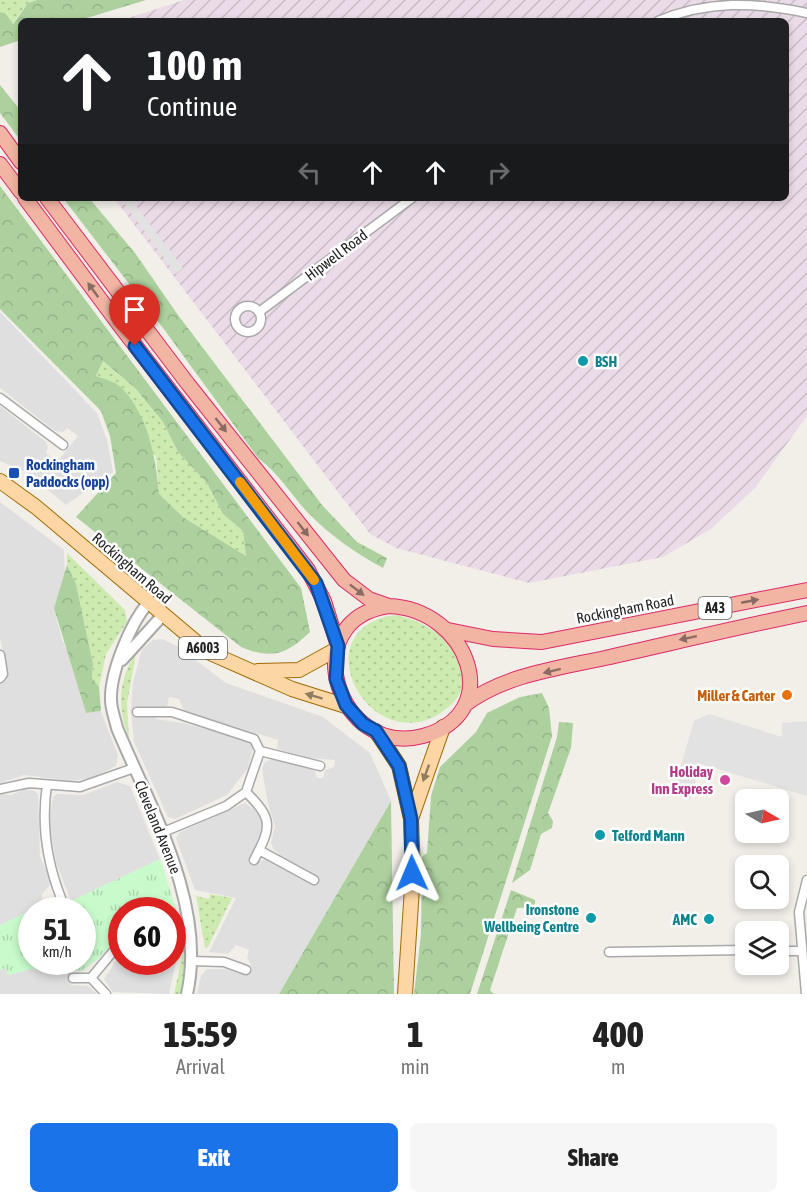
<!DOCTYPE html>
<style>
:root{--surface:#fff;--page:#f6f6f6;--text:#222;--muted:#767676;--accent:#1a73e8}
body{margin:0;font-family:"Asap Condensed",sans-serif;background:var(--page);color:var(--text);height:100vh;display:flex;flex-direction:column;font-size:22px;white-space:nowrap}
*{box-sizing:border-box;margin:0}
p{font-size:20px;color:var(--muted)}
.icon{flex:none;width:33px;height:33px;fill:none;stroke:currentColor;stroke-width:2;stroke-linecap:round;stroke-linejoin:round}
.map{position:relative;height:994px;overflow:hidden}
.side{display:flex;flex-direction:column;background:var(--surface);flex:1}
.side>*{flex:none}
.guide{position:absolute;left:18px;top:18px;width:771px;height:183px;border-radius:9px;box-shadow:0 3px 9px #0003;background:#202124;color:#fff;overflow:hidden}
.needle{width:39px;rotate:99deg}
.tools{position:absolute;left:735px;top:789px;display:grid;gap:12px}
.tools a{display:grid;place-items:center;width:54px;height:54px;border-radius:9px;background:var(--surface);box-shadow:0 3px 9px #0003;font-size:30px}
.speed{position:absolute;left:18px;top:897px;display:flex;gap:12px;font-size:30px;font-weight:700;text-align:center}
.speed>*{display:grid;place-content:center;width:78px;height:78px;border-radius:50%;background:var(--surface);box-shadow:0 3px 9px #0003;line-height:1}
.speed small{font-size:15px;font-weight:400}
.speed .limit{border:9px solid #d22;background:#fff;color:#111}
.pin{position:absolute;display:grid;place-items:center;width:51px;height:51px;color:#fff;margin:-62px -26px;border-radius:50% 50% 50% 0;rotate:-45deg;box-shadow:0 0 6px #0007}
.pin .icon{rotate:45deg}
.me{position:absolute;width:66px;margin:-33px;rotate:359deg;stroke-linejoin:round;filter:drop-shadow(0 0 4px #0008)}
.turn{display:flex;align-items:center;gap:21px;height:126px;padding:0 30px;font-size:27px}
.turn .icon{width:78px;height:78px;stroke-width:2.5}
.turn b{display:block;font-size:42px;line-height:51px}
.lanes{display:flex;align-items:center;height:57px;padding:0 30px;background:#0003;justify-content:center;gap:30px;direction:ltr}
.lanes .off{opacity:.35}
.eta{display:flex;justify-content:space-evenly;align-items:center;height:102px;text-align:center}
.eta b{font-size:36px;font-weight:800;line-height:42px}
.button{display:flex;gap:12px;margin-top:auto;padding:12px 30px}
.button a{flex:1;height:69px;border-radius:9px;background:var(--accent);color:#fff;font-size:24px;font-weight:800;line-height:69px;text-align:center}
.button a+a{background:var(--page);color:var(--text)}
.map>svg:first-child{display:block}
.residential{fill:#e0dfdf}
.industrial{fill:url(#industrial-furrows)}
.grass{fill:url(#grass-dots)}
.forest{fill:url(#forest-crowns);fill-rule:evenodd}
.park{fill:url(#park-tufts);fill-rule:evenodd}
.parking{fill:#e2e2e2}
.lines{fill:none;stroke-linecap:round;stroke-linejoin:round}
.minor-casing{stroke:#a9a9a9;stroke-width:11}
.tertiary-casing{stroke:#a9a9a9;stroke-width:14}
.primary-casing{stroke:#a06b00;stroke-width:16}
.trunk-casing{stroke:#dc2a67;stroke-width:16}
.minor{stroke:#fff;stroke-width:8}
.tertiary{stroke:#fff;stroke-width:10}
.primary{stroke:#fcd6a4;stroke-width:14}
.trunk{stroke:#f2b4a3;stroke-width:14}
.oneway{fill:#8a6b62}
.oneway2{fill:#8f7c63}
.route-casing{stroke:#114b97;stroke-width:15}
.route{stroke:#1a73e8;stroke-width:10}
.slow{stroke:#f59e0b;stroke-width:10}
.culture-dot{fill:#0f9aa8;stroke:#fff;stroke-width:2}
.transit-dot{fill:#1a4fb4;stroke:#fff;stroke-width:2}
.food-dot{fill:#e8710a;stroke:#fff;stroke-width:2}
.hotel-dot{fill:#d1479c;stroke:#fff;stroke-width:2}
.labels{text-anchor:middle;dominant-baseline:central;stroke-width:5;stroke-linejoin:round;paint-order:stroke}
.shield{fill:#fff;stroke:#646464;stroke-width:1.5}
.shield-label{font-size:14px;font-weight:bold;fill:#222}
.street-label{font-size:15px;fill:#222;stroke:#fff}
.culture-label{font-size:15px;font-weight:bold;fill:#0d838f;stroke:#fff;text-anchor:start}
.transit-label{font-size:15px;font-weight:bold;fill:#164399;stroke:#fff;text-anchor:start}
.food-label{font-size:15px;font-weight:bold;fill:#c56008;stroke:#fff;text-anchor:end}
.hotel-label{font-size:15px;font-weight:bold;fill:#b23c85;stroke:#fff;text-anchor:end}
</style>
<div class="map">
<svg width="807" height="994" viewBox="0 0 807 994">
<defs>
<pattern id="industrial-furrows" width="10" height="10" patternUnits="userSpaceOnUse" patternTransform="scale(1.5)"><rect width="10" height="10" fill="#ebdbe8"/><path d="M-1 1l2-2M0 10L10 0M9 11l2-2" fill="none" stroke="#c9bcc7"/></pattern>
<pattern id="grass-dots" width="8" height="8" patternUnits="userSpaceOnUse" patternTransform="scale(1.5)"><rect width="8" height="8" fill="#cdebb0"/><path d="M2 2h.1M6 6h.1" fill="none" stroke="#b0c997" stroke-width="1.8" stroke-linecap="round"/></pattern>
<pattern id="forest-crowns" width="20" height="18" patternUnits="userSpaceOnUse" patternTransform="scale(1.5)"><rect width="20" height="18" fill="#add19e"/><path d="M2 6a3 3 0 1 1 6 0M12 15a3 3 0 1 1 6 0" fill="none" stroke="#95b388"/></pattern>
<pattern id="park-tufts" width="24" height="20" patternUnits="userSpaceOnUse" patternTransform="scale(1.5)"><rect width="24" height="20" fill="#c8facc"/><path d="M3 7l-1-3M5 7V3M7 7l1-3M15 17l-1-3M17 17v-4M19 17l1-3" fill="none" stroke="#acd6af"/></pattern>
</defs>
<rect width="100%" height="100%" fill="#f2efe9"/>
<!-- residential -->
<path class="residential" d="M0,312L97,413L107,440L113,472L66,505L26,472L0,461V406L46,442L48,447L46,453L57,462L78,436L67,428L63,432L55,431L0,388Z
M0,502L64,550L65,573L54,608L62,640L69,653L86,713L101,711L118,756L116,766L94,777L72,781L24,775L0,783V684L7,669L0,638Z
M162,639L177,646L226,683L323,717L370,753L391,801L279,994H197L201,976L207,969H224L247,976L251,964L247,958L249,950L236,945L228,954L209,952L236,898L195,890L176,838L180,832L245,803L259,813L263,824L262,834L250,859L257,863L265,859L274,862L279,853L274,850L271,843L275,826L268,804L262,769L265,762L273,759L310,768L315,771L317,778H323L325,770L334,767L335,760L309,758L277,749L278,740L184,711L179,699L169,697L167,706L159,708L156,719L184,723L247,741L253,747L248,768L227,795L175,819L168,817L134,742L131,710L133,682L142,649L153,640Z
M117,782L130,786L160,859L71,901L56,862L49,821L53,797L57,794L83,795Z
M26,789L35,791L38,795L40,857L52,883L42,894V900L45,904L0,925V794L11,795Z
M176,908L180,943L169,994L113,992L104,979L121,953L122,962H172V910H167Z
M5,967L9,975L30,969L72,970L71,985L88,986L97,994H0V970Z"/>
<!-- industrial -->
<path class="industrial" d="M184,0H807V416L755,488L711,529L663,557L529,583L396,548L370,534L114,198H786V21H119Z"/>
<!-- grass -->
<path class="grass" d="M0,0H37L28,3L12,24L5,13L0,12Z
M103,361L135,388L163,422L178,452L207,483L223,514L243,531L246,556L183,517L159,494L156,457L96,376Z
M67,553L125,610L127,622L106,654L99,687L92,678L93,664L76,584L67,565Z
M394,615C441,621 498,678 439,714C367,757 302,629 394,615Z
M136,653L127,703L129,739C118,709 117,681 136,653Z
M210,894L232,898L208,947L205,948L196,896L209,899Z
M183,920C188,946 187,968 181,994H174L185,943Z"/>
<!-- forest -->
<path class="forest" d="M37,0H146L77,21H21V40L0,47V12L5,13L13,24L28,3Z
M0,85L21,111V141L0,113Z
M0,186L301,588L310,632C287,654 272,660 241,647L76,517L116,473L110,436L101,411L0,309ZM103,361L135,388L163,422L178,452L207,483L223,514L243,531L246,556L183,517L159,494C156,457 148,416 122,388C116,382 104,379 96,376Z
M63,198H89L135,253L178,315L322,505L357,542L387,558L383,568C355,553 331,536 308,513C290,493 280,475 258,458L163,328Z
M67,565L76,584L93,664L92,678L99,687L101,711L86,713L54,608Z
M542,693L549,708L552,736L470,994H414L421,934L422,857L427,853L431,796L440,767L476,732L487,713L520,697Z
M559,722L573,723L571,748L548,813L553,821L552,828L541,834L530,870L512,883L557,737Z
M391,801L394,994H279Z
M511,890L535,900V907L517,908L490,990L494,994H477Z"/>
<!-- park -->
<path class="park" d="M160,859L176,908L122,910L121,933L97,960L81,971L48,968L30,969L9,975L5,968L0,970V925L55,899L62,902L71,901ZM32,910H82V962H32Z"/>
<!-- parking -->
<path class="parking" d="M120,198H130L183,268L176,274Z
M709,714L782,737V723L807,721V796L701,764L690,799L672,795L694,721Z"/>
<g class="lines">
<!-- minor casing -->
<g class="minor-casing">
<path id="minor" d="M658,21C708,0 755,2 807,13
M235 319a13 13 0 1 1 26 0a13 13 0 1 1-26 0Z
M259,312L412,198
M0,398L63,445
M0,655L3,674L0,678
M137,712H172L254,739L260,751L246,792C273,819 272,826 254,860
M260,751L320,766
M47,785C41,824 47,862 61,898
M0,789L29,783L80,787L134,768
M161,833L226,806L246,792
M259,850L314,880
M778,951H802
M609,952L746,950
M192,961L224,962L246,970
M73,978H91
M106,994L91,978L115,949
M806,994L799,912L807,880"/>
</g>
<!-- tertiary casing -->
<g class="tertiary-casing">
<path id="tertiary" d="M148,603C130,624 110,673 111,700C111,709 115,719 117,728C151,809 207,905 187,994
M122,660L162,616"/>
</g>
<!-- primary casing -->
<g class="primary-casing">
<path id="primary" d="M0,481L36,507L208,652L292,689L346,706
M258,671L299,670L337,649
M376,731L399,766L411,819L413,873L405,994
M411,819L443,727"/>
</g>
<!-- trunk casing -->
<g class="trunk-casing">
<path id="trunk" d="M0,133L21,162
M0,164L21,192
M25,198L121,327L308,570L324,601L338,646
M47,198L188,384L344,580L369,599L389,606
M389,606C468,609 507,713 423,736C337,759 294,619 389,606Z
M448,630L493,639L542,642L807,590
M466,704C504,675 559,668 605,658C672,643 739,627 807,613"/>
</g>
<!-- minor -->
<use href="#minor" class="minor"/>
<!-- tertiary -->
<use href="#tertiary" class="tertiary"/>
<!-- primary -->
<use href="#primary" class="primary"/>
<!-- trunk -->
<use href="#trunk" class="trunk"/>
</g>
<!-- one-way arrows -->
<defs><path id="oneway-solid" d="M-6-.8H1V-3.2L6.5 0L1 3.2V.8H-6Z" transform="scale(1.5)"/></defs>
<g class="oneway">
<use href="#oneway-solid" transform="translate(93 290) rotate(-126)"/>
<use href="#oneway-solid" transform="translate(221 425) rotate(52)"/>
<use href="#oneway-solid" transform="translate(303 529) rotate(52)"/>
<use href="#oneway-solid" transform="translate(357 590) rotate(38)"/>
<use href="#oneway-solid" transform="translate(750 601) rotate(-11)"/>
<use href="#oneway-solid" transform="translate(688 638) rotate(168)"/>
<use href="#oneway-solid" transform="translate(552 671) rotate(166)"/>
</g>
<g class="oneway2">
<use href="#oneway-solid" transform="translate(314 696) rotate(-163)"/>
<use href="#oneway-solid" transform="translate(426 773) rotate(110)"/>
</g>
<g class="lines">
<!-- route casing -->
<g class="route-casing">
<path id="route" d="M135,346L316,583L338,646L336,679L346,705L363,724L376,731L399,766L411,819L412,873"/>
</g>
<!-- route -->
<use href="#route" class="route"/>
<!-- slow -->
<path class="slow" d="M240,482L314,580"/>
</g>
<!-- markers -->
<g class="culture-dot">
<circle cx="583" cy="361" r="6"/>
<circle cx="600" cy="835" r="6"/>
<circle cx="591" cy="918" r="6"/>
<circle cx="709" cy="919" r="6"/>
</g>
<rect class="transit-dot" x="8" y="467" width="12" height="12" rx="3"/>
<circle class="food-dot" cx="787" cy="695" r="6"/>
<circle class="hotel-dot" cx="725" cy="780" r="6"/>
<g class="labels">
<!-- shield labels -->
<g class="shield">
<rect x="698.5" y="597" width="33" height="22" rx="4.5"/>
<rect x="179" y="637" width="48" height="22" rx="4.5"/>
</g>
<g class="shield-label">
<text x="715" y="608">A43</text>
<text x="203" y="648">A6003</text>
</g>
<!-- street labels -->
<g class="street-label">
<text transform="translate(336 255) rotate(-37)">Hipwell Road</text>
<text transform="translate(132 568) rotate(41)">Rockingham Road</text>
<text transform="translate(625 609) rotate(-11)">Rockingham Road</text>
<text transform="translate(158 827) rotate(68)">Cleveland Avenue</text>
</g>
<!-- culture labels -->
<g class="culture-label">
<text x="595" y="361">BSH</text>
<text x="612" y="835">Telford Mann</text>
<text x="579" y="909" text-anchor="end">Ironstone<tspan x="579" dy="17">Wellbeing Centre</tspan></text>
<text x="697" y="919" text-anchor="end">AMC</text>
</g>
<!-- transit labels -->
<g class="transit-label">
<text x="26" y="464">Rockingham<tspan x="26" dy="17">Paddocks (opp)</tspan></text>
</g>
<!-- food labels -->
<g class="food-label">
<text x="775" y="695">Miller &amp; Carter</text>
</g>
<!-- hotel labels -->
<g class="hotel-label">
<text x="713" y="771">Holiday<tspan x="713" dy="17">Inn Express</tspan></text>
</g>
</g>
</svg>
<div class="tools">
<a><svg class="needle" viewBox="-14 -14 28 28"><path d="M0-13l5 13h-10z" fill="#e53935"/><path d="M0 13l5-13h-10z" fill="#767676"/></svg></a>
<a><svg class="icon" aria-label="search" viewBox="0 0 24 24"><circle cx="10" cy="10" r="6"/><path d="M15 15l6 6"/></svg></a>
<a><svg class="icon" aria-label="layers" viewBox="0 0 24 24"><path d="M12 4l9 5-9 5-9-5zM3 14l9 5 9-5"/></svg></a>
</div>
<div class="speed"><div>51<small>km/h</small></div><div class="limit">60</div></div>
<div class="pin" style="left:135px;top:346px;background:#d93025"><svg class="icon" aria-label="arrive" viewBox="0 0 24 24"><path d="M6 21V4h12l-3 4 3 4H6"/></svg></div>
<svg class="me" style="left:412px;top:873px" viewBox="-20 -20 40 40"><path d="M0-17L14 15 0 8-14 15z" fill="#1a73e8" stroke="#fff" stroke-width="4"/></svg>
<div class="guide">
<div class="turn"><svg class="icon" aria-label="ahead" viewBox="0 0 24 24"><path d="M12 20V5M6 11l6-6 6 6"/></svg><div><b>100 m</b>Continue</div></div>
<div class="lanes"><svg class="icon off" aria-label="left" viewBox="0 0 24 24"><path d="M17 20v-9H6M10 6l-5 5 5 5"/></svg><svg class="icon" aria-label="ahead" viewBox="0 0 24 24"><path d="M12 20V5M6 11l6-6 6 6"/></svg><svg class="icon" aria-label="ahead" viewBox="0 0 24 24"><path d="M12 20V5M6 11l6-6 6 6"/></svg><svg class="icon off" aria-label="right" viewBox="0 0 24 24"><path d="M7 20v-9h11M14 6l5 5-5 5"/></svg></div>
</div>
</div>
<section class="side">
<div class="eta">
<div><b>15:59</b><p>Arrival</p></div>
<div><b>1</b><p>min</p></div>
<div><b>400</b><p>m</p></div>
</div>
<div class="button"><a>Exit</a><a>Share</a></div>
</section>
